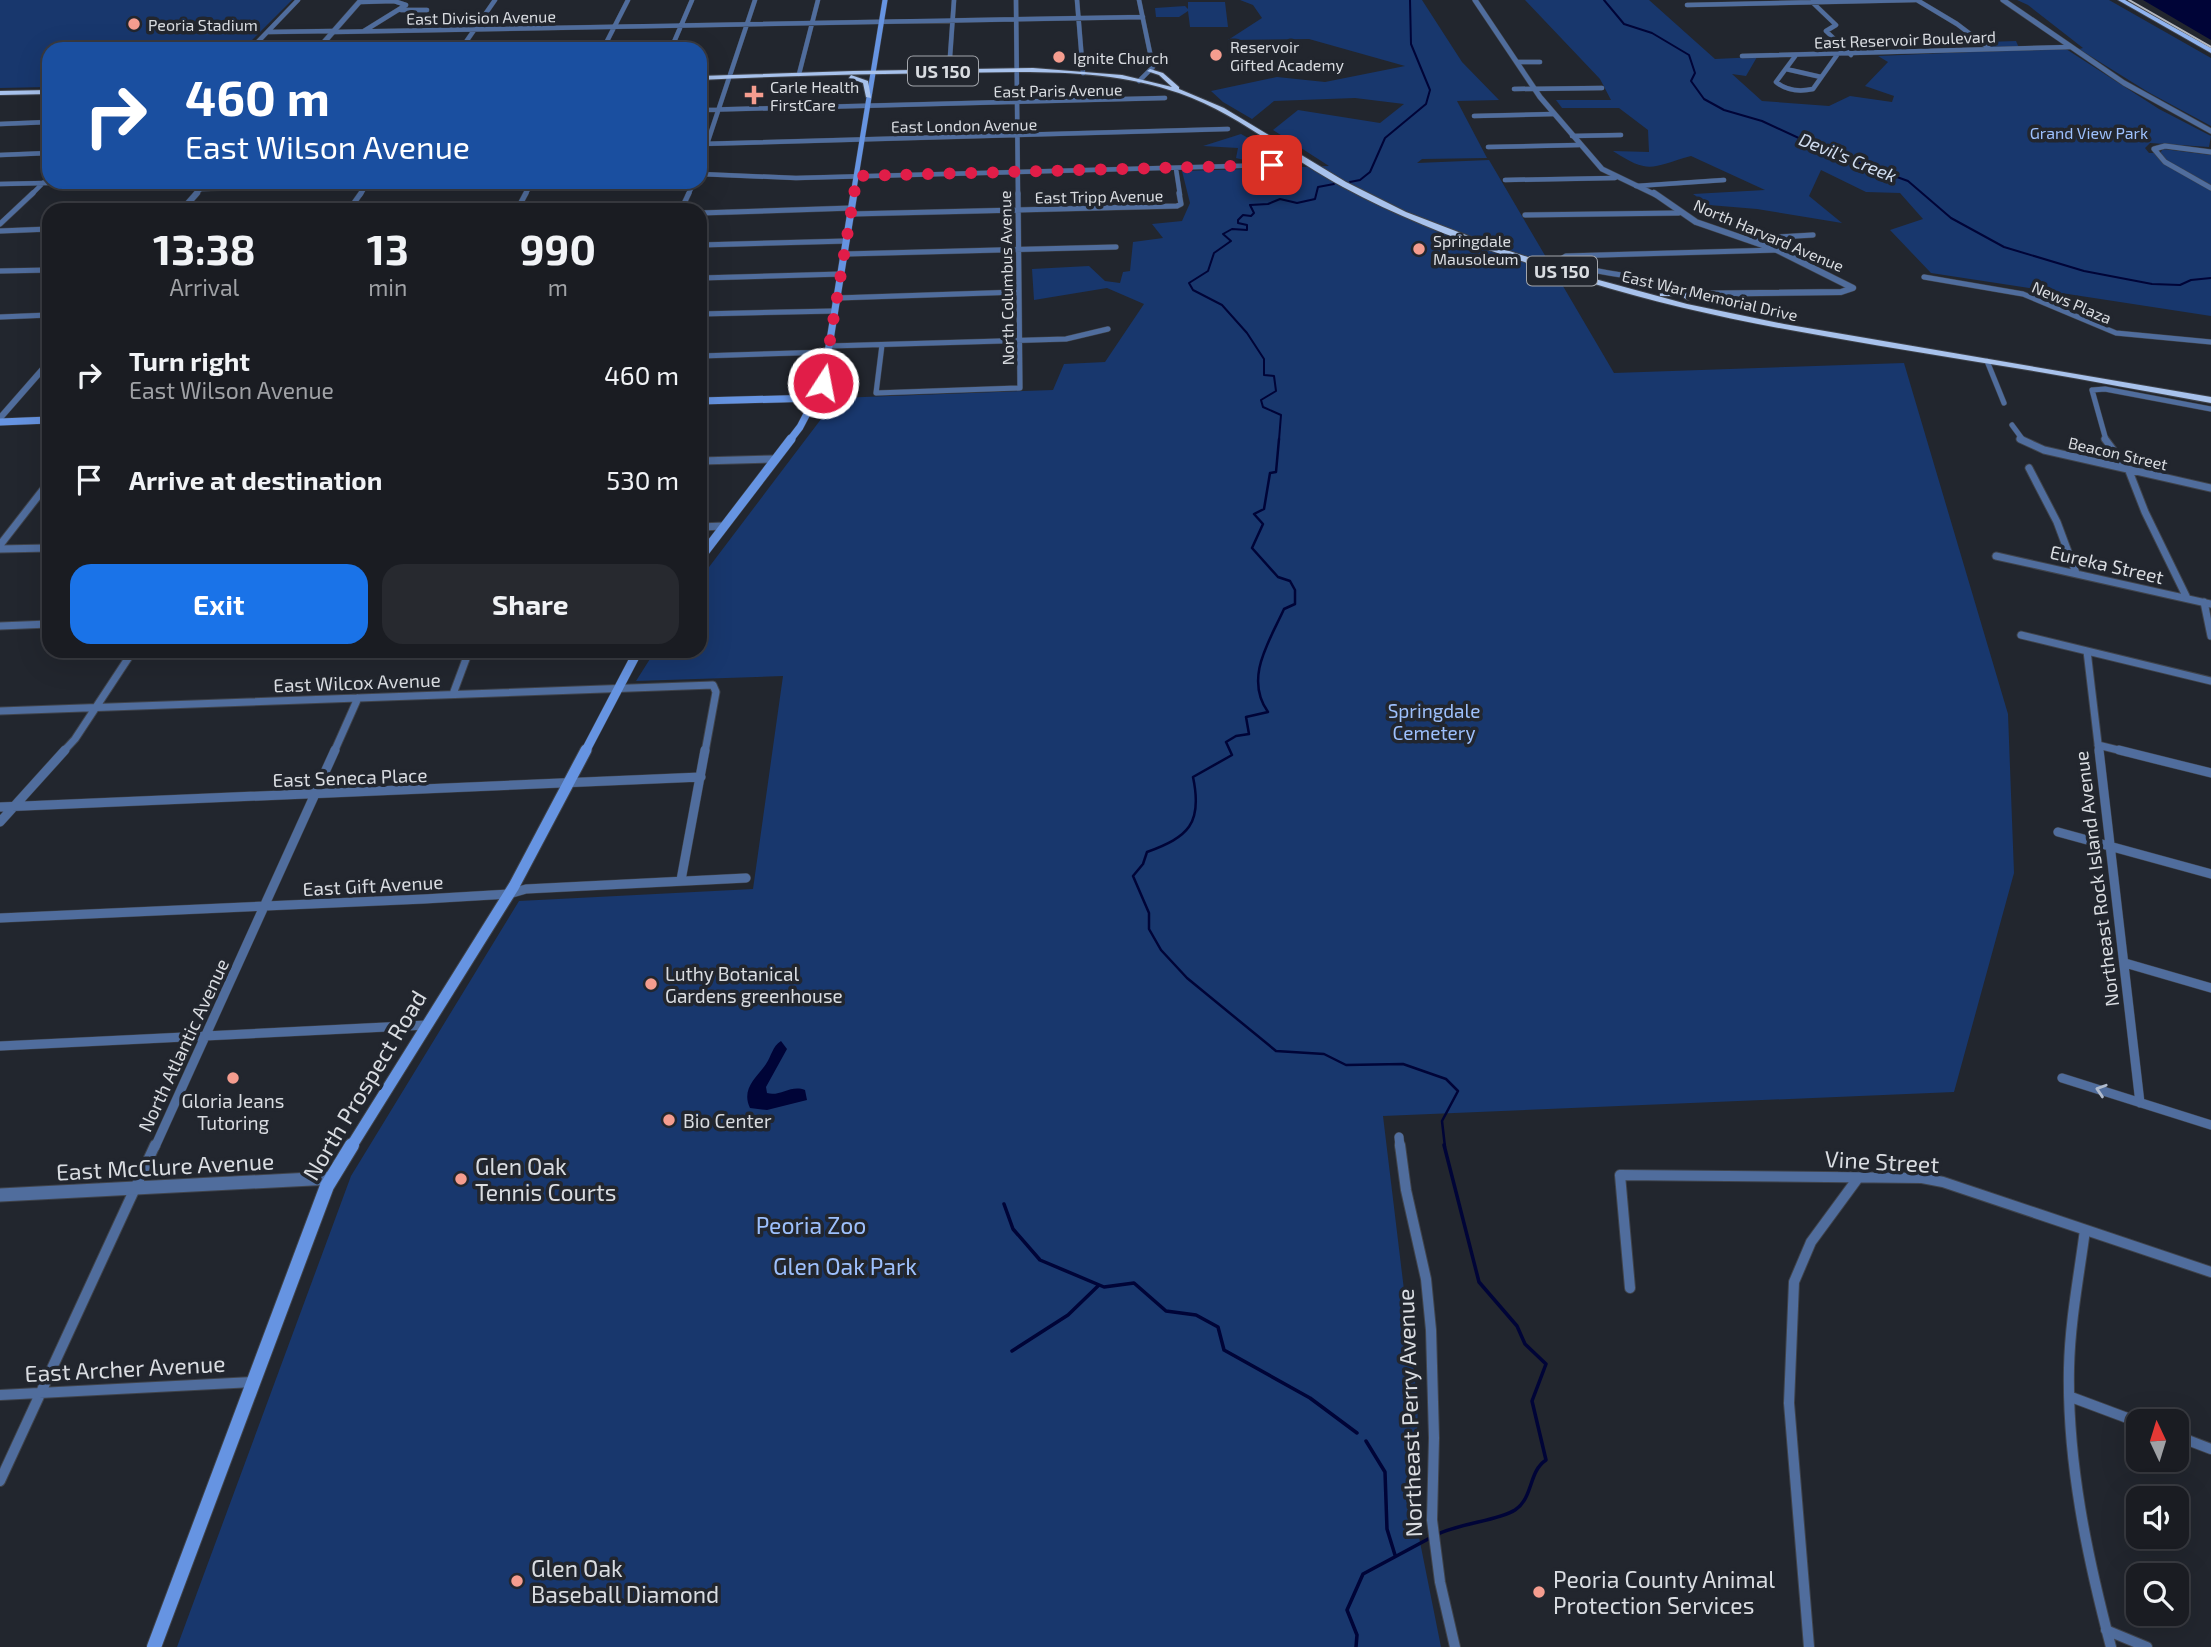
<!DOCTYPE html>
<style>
:root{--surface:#1a1c22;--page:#27292f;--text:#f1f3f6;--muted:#9fa1a5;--line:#383a40;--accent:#1a73e8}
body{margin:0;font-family:"Exo 2",sans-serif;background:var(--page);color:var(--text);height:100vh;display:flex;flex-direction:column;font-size:26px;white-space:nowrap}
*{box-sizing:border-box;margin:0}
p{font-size:23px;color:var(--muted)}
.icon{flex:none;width:38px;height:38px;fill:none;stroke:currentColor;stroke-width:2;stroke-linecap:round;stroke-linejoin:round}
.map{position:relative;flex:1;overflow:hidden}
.drawer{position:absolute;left:42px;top:203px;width:665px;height:455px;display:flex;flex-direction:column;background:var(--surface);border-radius:21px;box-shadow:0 7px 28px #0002,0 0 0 2px var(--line)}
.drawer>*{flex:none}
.banner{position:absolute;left:42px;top:42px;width:665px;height:147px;border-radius:21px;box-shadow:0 7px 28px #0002,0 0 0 2px var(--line);background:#1a4fa0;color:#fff;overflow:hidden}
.needle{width:46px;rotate:356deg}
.controls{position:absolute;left:2126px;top:1409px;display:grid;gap:14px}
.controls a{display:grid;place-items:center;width:63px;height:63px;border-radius:14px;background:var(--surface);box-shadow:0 7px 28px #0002,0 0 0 2px var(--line);font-size:35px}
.pin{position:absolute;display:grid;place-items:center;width:60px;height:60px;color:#fff;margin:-30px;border-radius:14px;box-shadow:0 4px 10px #0006}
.me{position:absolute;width:77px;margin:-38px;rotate:11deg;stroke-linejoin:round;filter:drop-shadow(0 0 5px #0008)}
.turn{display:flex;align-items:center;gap:24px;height:147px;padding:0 28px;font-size:32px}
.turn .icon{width:91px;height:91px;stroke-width:2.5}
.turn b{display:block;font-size:49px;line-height:60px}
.eta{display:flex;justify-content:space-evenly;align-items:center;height:119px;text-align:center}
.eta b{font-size:42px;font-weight:700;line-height:49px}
.primary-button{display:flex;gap:14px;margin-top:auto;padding:14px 28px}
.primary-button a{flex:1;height:80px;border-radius:21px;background:var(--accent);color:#fff;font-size:28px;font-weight:700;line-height:80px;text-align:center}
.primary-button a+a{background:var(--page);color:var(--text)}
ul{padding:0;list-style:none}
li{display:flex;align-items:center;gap:21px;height:105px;padding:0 28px}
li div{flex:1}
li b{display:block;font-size:26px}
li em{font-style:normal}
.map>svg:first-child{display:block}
.green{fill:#18376d}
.water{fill:#000437}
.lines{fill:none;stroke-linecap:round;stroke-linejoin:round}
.stream-far2{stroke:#000437;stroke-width:2}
.stream-far1{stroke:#000437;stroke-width:2.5}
.stream{stroke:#000437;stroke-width:3.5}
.minor-far4-casing{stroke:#3f434b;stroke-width:5}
.minor-far3-casing{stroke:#3f434b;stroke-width:6}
.minor-far2-casing{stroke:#3f434b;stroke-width:9}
.minor-far1-casing{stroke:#3f434b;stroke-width:10}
.minor-casing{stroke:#3f434b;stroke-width:12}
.tertiary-far2-casing{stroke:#3f434b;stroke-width:6}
.tertiary-far1-casing{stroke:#3f434b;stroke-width:7}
.tertiary-casing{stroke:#3f434b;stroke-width:15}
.secondary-far4-casing{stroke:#3f434b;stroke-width:6}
.secondary-far3-casing{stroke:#3f434b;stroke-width:8}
.secondary-far2-casing{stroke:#3f434b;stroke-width:10}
.secondary-far1-casing{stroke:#3f434b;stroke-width:13}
.secondary-casing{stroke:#3f434b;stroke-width:16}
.primary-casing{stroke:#3f434b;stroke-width:2}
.trunk-casing{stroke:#3f434b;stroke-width:2}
.minor-far4{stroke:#506d9d;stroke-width:4.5}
.minor-far3{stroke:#506d9d;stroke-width:5}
.minor-far2{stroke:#506d9d;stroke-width:7}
.minor-far1{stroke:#506d9d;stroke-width:9}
.minor{stroke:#506d9d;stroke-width:10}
.tertiary-far2{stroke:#506d9d;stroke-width:5}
.tertiary-far1{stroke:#506d9d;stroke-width:6}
.tertiary{stroke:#506d9d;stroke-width:13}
.secondary-far4{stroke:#6694e2;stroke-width:5}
.secondary-far3{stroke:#6694e2;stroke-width:7}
.secondary-far2{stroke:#6694e2;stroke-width:9}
.secondary-far1{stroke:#6694e2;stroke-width:11}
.secondary{stroke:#6694e2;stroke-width:14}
.primary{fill:#90b4f0;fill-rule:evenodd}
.trunk{fill:#a8c2ec;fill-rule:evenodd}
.rail{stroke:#b2b5bb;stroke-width:2}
.oneway{stroke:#b0bbcd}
.route{stroke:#e11d48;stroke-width:12;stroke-dasharray:0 21.6}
.poi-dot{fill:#f59d8f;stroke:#22262e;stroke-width:2.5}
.labels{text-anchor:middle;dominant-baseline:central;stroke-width:7;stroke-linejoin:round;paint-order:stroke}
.far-street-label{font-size:16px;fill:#d9dce1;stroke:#22262e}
.far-poi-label{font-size:16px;fill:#d9dce1;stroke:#22262e;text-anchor:start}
.far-park-label{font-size:16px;fill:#9dc0fd;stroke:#22262e}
.shield{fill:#22262e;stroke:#a2a5ab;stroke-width:2}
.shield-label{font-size:18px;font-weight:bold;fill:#d9dce1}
.far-water-label{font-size:18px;font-style:italic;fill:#d0ddf1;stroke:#22262e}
.street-label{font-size:19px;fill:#d9dce1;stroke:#22262e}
.park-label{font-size:19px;fill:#9dc0fd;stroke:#22262e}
.poi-label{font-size:19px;fill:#d9dce1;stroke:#22262e;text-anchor:start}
.near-street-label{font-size:23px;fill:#d9dce1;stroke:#22262e}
.near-poi-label{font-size:23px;fill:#d9dce1;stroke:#22262e;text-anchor:start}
.near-park-label{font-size:23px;fill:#9dc0fd;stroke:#22262e}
</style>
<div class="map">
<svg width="2211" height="1647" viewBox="0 0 2211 1647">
<rect width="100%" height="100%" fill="#22262e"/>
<!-- green -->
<path class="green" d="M0,0H292L243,49H49V87L0,88Z
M1240,0H1422L1462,62L1499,100L1457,101L1487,158L1422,159L1417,163L1489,160L1614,373L1904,363L2008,714L2014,873L1954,1092L1383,1116L1418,1406L1414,1512L1441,1647H177L351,1176L519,901L753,889L783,676L636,681L655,651H700V579L837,398L1053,390L1064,364L1105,362L1144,304L1107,288L1034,300L1032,269L1089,266L1105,281L1120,283L1123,272L1130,271L1133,242L1163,238L1152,224L1182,221L1190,203L1182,171L1276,168L1236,158L1238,148L1203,146L1241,134L1300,167L1329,166L1273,130L1298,110L1380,123L1404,104L1355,98L1274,101L1252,119L1223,102L1211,91L1277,77L1325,82L1405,66L1309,39L1228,40L1262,18L1253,5Z
M1525,0H1649L1715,59L1757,57L1746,76L1732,74L1762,101L1829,106L1850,96L1892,102L1894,96L1865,86L1888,62L1878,56L1992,51L1986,42L2016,41L2020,50L2066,49L2159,109L2211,136L2209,147L2150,143L2145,148L2149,153H2160L2163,149L2211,155V316L1931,273L1890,230L1923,219L1900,193L1866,192L1821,170L1809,196L1842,223L1757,209L1709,205L1693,194L1765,190L1691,156C1651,167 1650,175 1613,151L1649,152L1648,130L1619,108H1562L1556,100H1611L1600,79Z
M2017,0H2109L2211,58V126L2148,92L2079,49L2083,48L2028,5Z
M1188,2H1225L1228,27H1190L1188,11L1179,17H1156L1155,8L1185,6L1188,9Z"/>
<!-- water -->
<path class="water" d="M2143,0H2211V40Z
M781,1041L787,1049L766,1087L767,1093C780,1097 791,1084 805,1090L807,1100L767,1110L750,1108C741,1089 756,1078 766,1064C772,1055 772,1047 781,1041Z"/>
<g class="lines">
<!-- stream-far2 -->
<path class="stream-far2" d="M1604,0L1624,24L1652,33L1689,55L1695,73L1691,81L1704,99L1724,110L1762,121L1831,153L1908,181L1951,218L2004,247L2084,271L2152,284L2180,285L2191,280L2211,278
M1350,182L1360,180L1370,172L1385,138L1426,104L1430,90L1411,44L1410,0
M1279,440L1281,415L1263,407L1261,400L1276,391L1274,376L1264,375V359L1247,333L1222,305L1193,290L1189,283L1208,271L1214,253L1231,241L1223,234L1232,229L1247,230V225L1238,223V220L1243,215L1251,216L1254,213L1250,205L1268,204L1280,199L1297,203L1315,199L1318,187L1334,184"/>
<!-- stream-far1 -->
<path class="stream-far1" d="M1279,439L1276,472L1270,473L1264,509L1254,514L1263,524L1252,548L1278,577L1290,581L1295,590V604L1284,609C1269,642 1244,678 1268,712L1246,717L1249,734L1236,736L1226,742L1232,755L1193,777C1203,824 1188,837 1147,852L1143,864L1133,876L1149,913V929L1161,950L1187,978L1276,1051L1324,1054L1346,1065L1403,1064L1446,1079L1458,1091L1442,1121L1445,1147"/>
<!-- stream -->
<path class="stream" d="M1004,1204L1013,1229L1040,1260L1104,1287L1134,1283L1166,1311L1196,1315L1218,1327L1224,1350L1310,1398L1357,1433
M1012,1351L1068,1315L1098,1286
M1366,1441L1385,1472L1387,1529L1395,1555
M1436,1535C1459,1523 1498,1521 1515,1510C1534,1497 1528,1472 1546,1460L1532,1401L1546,1364L1525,1344L1517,1326L1479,1282L1444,1145
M1356,1647L1357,1635L1347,1610L1363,1574L1430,1538"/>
<!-- minor-far4 casing -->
<g class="minor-far4-casing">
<path id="minor-far4" d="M1016,0L1018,195
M1077,0L1083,73
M1139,0L1153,67L1139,81
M1917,0L1957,24L1990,49
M360,2L394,1L406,5L364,31
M1812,2L1836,25L1826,31L1851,55
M1687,5L1915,0
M401,10H427
M268,32L334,31
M333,32L1143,17
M251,49L298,0
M461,49L495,0
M603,49L628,0
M671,49L692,0
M1796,55L1776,82C1787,91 1799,92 1813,89L1837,55
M1742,56L2070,47
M1517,62H1540
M1786,69L1821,77
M949,71L954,0
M799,74L818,0
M1514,89L1602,88
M700,110L1165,98
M1474,116L1554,114
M0,124L49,122
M1572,136L1621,135
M700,144L1228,129
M1488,147L1579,145
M0,155L49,153
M700,165L755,0
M1176,169L1180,195
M700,174L796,178L1272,165
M1505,180L1615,178
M0,184L92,182
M1636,186L1724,180
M200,189L522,182
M31,195L43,183
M360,195L367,184
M525,195L532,182
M688,195L694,182"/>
</g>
<!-- minor-far3 casing -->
<g class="minor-far3-casing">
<path id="minor-far3" d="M349,210L361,193
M517,210L526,193
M681,210L689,193
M700,213L852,208
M851,214L1177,206L1181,204L1179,193
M1525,215L1679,213
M0,224L33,193
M0,231L49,229
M1745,239L1813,235
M700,245L847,241
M845,254L1116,247
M1561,259L1566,256L1777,250
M1561,259C1599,279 1649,271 1683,294
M0,271L49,270
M1924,277L2023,294L2116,333L2211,342
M700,278L842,274
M837,298L1018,292
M700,314L835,311
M0,317L49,315
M882,345L876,393L1020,388L1018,193
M830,346L1066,339L1108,329
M700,356L829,352
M1987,361L2004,403
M2012,425L2023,440
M2106,440L2092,390L2105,389L2211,409"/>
</g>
<!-- minor-far2 casing -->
<g class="minor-far2-casing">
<path id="minor-far2" d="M2020,439L2044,450L2211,488
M2105,439L2129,471L2145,512L2187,598
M700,461L776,459
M2029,468L2057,522L2076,573
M700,527L724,526
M0,545L49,482
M0,549L49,548
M1996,556L2211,604
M2204,602L2211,636
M0,626L49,624
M2021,635L2211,681
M2087,651L2099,752
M453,694L469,651
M0,711L713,685L716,692L705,752
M2098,745L2126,752
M63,752L75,739L133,651
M334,752L358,698"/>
</g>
<!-- minor-far1 casing -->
<g class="minor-far1-casing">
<path id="minor-far1" d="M2099,750L2140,1103
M2119,750L2211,773
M0,807L701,777
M0,822L65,750
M2058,832L2211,874
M681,880L705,750
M0,918L424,899L509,894L526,889L746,878
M2125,963L2211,988
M0,1046L427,1025
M2062,1078L2211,1125
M1399,1137L1400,1147
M155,1147L335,750"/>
</g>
<!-- minor casing -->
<g class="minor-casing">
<path id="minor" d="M1400,1145L1406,1190L1426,1279L1431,1330L1434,1438L1432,1520L1440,1582L1455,1647
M2085,1230C2079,1276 2070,1321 2069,1368C2067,1462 2087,1556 2111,1647
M1630,1288L1620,1175L1922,1178L1943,1182L2211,1272
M0,1395L253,1382
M2071,1397L2138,1422
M2177,1436L2211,1449
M0,1481L155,1145
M2106,1630L2147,1647
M1809,1647L1789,1403L1794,1282L1811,1242L1858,1178"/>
</g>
<!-- tertiary-far2 casing -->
<g class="tertiary-far2-casing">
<path id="tertiary-far2" d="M1475,0L1540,97L1602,169L1656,195
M2003,0L2124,83L2211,131
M318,49L361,0
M2211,152L2165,146L2154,149L2165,162L2211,188
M195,195L206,182"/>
</g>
<!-- tertiary-far1 casing -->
<g class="tertiary-far1-casing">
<path id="tertiary-far1" d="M1654,193L1696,222L1777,250L1853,288L1841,292L1683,294
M182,210L197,193
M0,418L49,362"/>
</g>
<!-- tertiary casing -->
<g class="tertiary-casing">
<path id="tertiary" d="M0,1195L331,1178"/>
</g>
<!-- secondary-far4 casing -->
<g class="secondary-far4-casing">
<path id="secondary-far4" d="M853,195L885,0"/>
</g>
<!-- secondary-far3 casing -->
<g class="secondary-far3-casing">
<path id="secondary-far3" d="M700,401L817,398
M0,422L49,420
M790,440L800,427L823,383L854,193"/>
</g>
<!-- secondary-far2 casing -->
<g class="secondary-far2-casing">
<path id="secondary-far2" d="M700,558L791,439
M585,752L638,651"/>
</g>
<!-- secondary-far1 casing -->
<g class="secondary-far1-casing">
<path id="secondary-far1" d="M351,1147L514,886L586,750"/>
</g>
<!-- secondary casing -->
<g class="secondary-casing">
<path id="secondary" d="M154,1647L327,1186L352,1145"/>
</g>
<!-- primary casing -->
<g class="primary-casing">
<path id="primary" d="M2118,0H2125L2211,48V53Z"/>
</g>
<!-- trunk casing -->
<g class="trunk-casing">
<path id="trunk" d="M1033,68L1122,75L1172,87L1159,75L1147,71L1150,69L1163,73L1179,87V89L1224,108L1346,182L1406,212L1500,248L1595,279L1687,304L1784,324L2211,397V403C2133,389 2056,374 1978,362C1846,340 1713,321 1585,281C1502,256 1419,228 1343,187C1287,157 1239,114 1179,93C1104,67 1022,72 944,73C863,74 781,76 700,80V76L853,71Z
M851,75L868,81L871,98L866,97L863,83L849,78Z
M49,90V94L0,95V91Z
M1660,292H1683L1692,298L1688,300L1681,296H1660Z"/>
</g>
<!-- minor-far4 -->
<use href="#minor-far4" class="minor-far4"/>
<!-- minor-far3 -->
<use href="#minor-far3" class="minor-far3"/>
<!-- minor-far2 -->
<use href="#minor-far2" class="minor-far2"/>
<!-- minor-far1 -->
<use href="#minor-far1" class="minor-far1"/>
<!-- minor -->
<use href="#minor" class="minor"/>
<!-- tertiary-far2 -->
<use href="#tertiary-far2" class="tertiary-far2"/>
<!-- tertiary-far1 -->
<use href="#tertiary-far1" class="tertiary-far1"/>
<!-- tertiary -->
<use href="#tertiary" class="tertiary"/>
<!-- secondary-far4 -->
<use href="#secondary-far4" class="secondary-far4"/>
<!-- secondary-far3 -->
<use href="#secondary-far3" class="secondary-far3"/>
<!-- secondary-far2 -->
<use href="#secondary-far2" class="secondary-far2"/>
<!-- secondary-far1 -->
<use href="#secondary-far1" class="secondary-far1"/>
<!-- secondary -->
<use href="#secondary" class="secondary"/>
<!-- primary -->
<use href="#primary" class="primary"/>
<!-- trunk -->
<use href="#trunk" class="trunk"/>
<!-- rail -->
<path class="rail" d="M2129,0L2211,47"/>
</g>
<!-- one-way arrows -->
<defs><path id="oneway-chevron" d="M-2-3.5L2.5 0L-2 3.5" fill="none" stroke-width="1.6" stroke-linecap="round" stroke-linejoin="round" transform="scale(1.75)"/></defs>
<use class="oneway" href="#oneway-chevron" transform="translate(2101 1090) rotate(-162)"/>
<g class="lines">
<!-- route -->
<path class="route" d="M823,383L857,176L1272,165"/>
</g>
<!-- markers -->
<g class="poi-dot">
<circle cx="134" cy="24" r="7"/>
<circle cx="1216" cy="55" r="7"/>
<circle cx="1059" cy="57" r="7"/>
<path d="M750.5 84.5h7v7h7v7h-7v7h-7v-7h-7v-7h7z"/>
<circle cx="1419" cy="249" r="7"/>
<circle cx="651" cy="984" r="7"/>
<circle cx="233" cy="1078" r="7"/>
<circle cx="669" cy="1120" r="7"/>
<circle cx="461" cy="1179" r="7"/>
<circle cx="517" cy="1581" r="7"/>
<circle cx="1539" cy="1592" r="7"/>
</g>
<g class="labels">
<!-- far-street labels -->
<g class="far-street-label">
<text transform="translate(481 17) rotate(-1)">East Division Avenue</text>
<text transform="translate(1905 39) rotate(-2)">East Reservoir Boulevard</text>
<text transform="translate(1058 90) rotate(-1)">East Paris Avenue</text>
<text transform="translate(964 125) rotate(-1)">East London Avenue</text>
<text transform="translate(1099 196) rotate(-1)">East Tripp Avenue</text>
<text transform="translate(1769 235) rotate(23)">North Harvard Avenue</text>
<text transform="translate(1006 278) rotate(-91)">North Columbus Avenue</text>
<text transform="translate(1710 295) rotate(13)">East War Memorial Drive</text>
<text transform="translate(2072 302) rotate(23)">News Plaza</text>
<text transform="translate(2118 453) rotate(13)">Beacon Street</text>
</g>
<!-- far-poi labels -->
<g class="far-poi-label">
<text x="148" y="24">Peoria Stadium</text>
<text x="1230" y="46">Reservoir<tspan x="1230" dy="18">Gifted Academy</tspan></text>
<text x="1073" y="57">Ignite Church</text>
<text x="770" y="86">Carle Health<tspan x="770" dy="18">FirstCare</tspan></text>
<text x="1433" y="240">Springdale<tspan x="1433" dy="18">Mausoleum</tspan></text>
</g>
<!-- far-park labels -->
<g class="far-park-label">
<text x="2089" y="132">Grand View Park</text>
</g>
<!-- shield labels -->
<g class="shield">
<rect x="908" y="56.5" width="70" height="29" rx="5"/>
<rect x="1527" y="256.5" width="70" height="29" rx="5"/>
</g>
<g class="shield-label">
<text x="943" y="71">US 150</text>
<text x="1562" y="271">US 150</text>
</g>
<!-- far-water labels -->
<g class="far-water-label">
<text transform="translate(1848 157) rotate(22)">Devil's Creek</text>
</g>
<!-- street labels -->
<g class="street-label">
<text transform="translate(2107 564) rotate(13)">Eureka Street</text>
<text transform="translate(357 682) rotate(-2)">East Wilcox Avenue</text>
<text transform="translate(350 777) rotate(-2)">East Seneca Place</text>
<text transform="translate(2096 879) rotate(-97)">Northeast Rock Island Avenue</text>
<text transform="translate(373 885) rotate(-3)">East Gift Avenue</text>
<text transform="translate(183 1045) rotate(-65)">North Atlantic Avenue</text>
</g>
<!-- park labels -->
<g class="park-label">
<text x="1434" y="710">Springdale<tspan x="1434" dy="22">Cemetery</tspan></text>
</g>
<!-- poi labels -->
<g class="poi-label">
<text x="665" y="973">Luthy Botanical<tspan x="665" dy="22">Gardens greenhouse</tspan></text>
<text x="233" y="1100" text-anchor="middle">Gloria Jeans<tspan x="233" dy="22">Tutoring</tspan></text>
<text x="683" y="1120">Bio Center</text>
</g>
<!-- near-street labels -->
<g class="near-street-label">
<text transform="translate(364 1085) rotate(-59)">North Prospect Road</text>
<text transform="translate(1882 1161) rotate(3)">Vine Street</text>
<text transform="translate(165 1166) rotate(-3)">East McClure Avenue</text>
<text transform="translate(125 1368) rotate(-3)">East Archer Avenue</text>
<text transform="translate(1409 1413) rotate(-92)">Northeast Perry Avenue</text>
</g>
<!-- near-poi labels -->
<g class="near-poi-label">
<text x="475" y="1166">Glen Oak<tspan x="475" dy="26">Tennis Courts</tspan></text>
<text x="531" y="1568">Glen Oak<tspan x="531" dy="26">Baseball Diamond</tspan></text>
<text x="1553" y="1579">Peoria County Animal<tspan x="1553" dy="26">Protection Services</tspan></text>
</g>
<!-- near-park labels -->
<g class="near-park-label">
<text x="811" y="1225">Peoria Zoo</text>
<text x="845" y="1266">Glen Oak Park</text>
</g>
</g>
</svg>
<div class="controls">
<a><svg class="needle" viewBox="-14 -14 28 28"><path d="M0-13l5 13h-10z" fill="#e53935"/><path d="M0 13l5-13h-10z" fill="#9fa1a5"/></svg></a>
<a><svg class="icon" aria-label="sound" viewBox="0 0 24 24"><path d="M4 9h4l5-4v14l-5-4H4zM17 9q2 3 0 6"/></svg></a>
<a><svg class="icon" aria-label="search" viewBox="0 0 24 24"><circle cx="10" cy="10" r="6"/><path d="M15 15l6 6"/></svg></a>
</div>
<div class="pin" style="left:1272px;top:165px;background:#d93025"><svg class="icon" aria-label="arrive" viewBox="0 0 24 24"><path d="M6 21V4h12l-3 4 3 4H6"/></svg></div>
<svg class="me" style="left:823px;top:383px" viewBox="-20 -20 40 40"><circle r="17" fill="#e11d48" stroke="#fff" stroke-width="3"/><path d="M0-11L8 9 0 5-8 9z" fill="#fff"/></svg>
<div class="banner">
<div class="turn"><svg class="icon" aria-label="right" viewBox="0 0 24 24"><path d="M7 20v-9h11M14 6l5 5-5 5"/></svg><div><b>460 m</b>East Wilson Avenue</div></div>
</div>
<section class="drawer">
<div class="eta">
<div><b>13:38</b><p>Arrival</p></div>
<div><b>13</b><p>min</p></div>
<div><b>990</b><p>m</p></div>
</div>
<ul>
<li><svg class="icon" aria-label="right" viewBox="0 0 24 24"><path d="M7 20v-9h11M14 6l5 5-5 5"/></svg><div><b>Turn right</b><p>East Wilson Avenue</p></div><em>460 m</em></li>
<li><svg class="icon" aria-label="arrive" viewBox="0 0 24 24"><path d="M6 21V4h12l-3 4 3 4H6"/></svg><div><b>Arrive at destination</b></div><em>530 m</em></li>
</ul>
<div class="primary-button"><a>Exit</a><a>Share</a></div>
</section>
</div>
